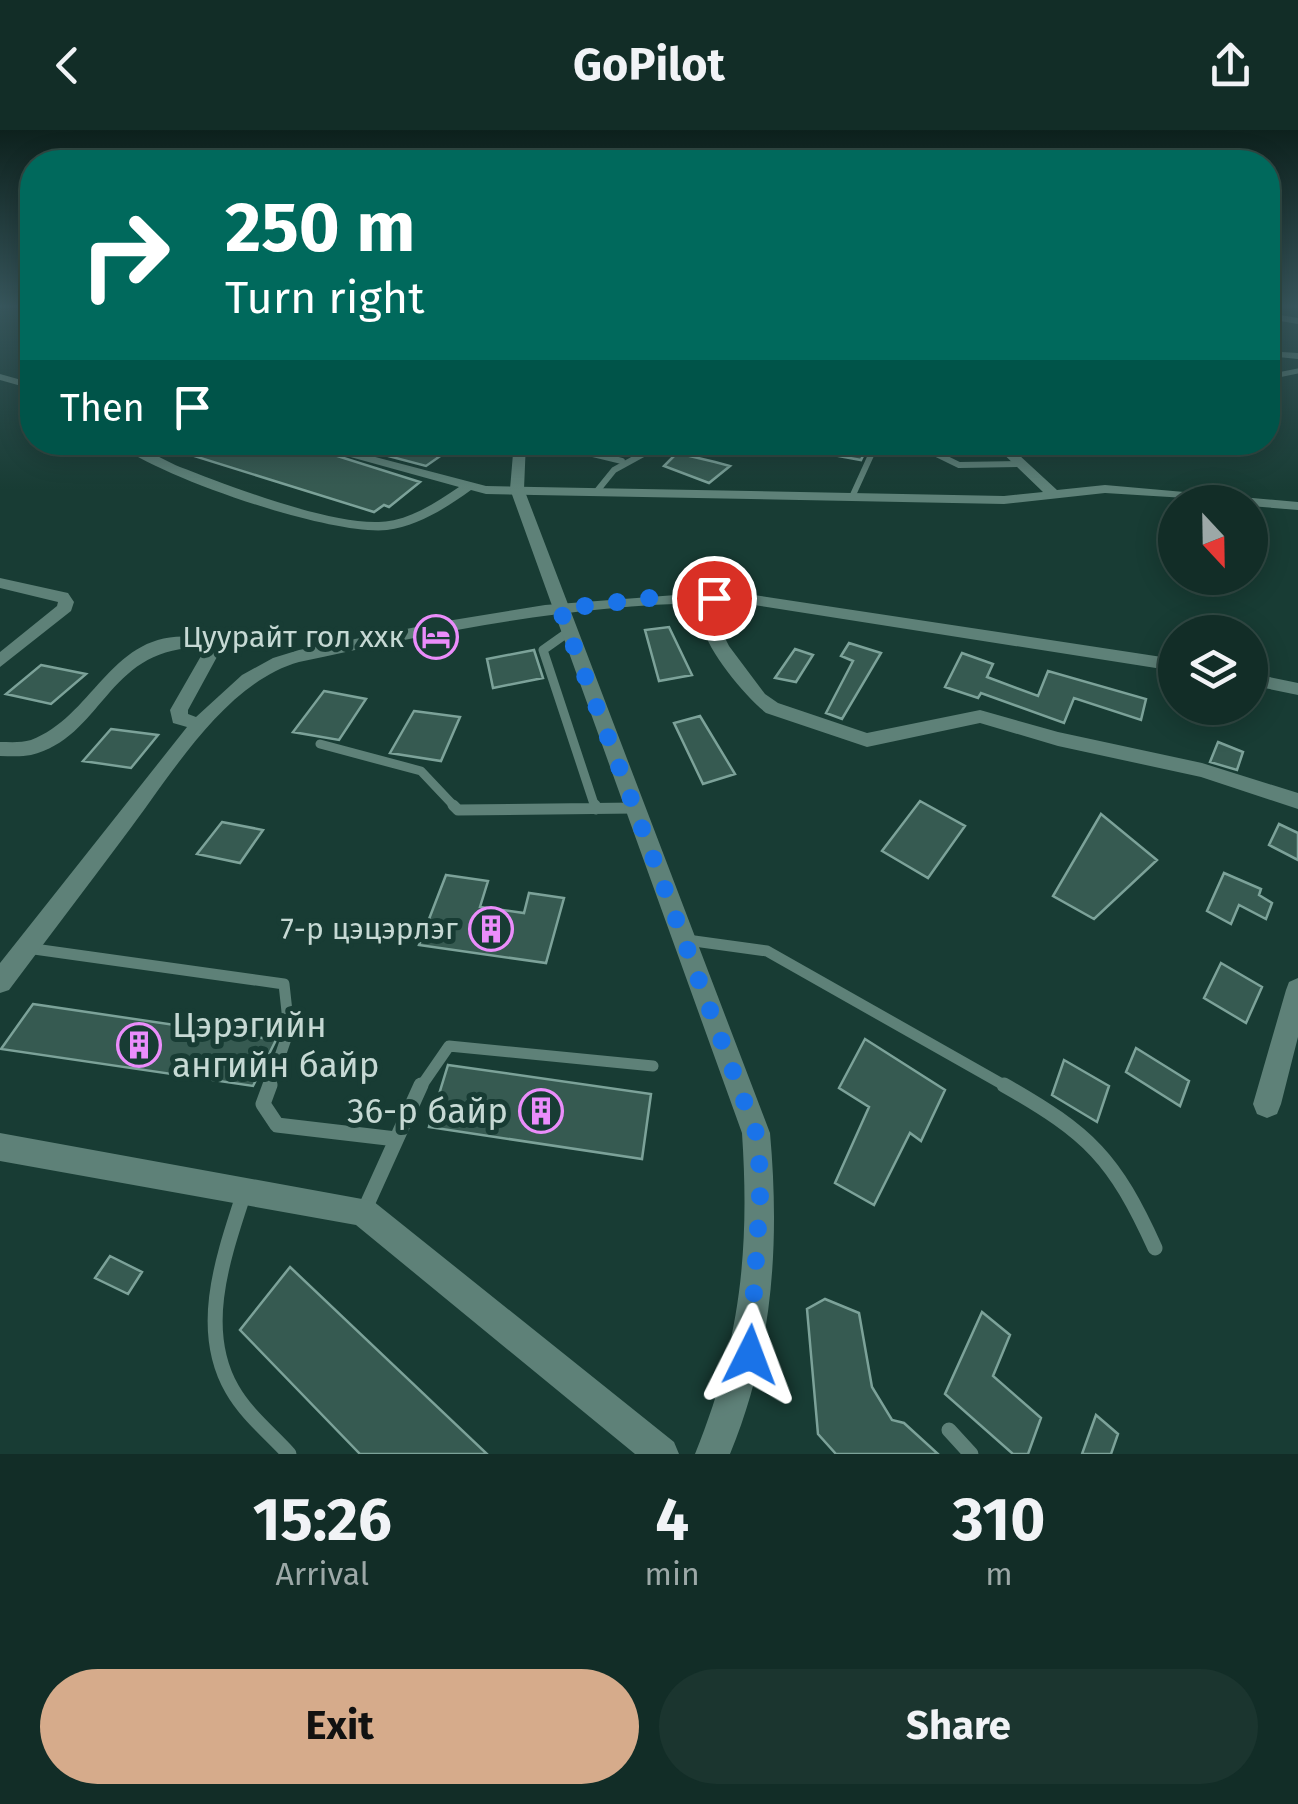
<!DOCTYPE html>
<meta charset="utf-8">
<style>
:root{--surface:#122d27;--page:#1b352f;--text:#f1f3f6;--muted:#9ca8a7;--line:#314944;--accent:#d6ab8b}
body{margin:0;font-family:"Fira Sans",sans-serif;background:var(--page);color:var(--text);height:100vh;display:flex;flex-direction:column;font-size:38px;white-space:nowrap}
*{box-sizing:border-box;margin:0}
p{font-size:32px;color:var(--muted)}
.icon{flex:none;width:55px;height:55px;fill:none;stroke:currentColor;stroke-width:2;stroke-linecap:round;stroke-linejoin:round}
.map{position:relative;height:1324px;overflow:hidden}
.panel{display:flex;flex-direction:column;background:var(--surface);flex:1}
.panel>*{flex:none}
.guide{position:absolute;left:20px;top:20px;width:1260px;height:305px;border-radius:40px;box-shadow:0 5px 25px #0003,0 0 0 2px var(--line);background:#00695c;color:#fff;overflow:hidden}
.needle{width:65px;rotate:158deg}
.buttons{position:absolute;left:1158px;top:355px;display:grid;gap:20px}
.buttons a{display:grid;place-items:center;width:110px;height:110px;border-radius:50%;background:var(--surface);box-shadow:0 5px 25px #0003,0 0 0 2px var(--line);font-size:50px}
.pin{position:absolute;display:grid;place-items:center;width:85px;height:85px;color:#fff;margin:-42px;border:5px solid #fff;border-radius:50%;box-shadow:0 2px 10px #0007}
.me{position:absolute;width:110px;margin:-55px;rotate:3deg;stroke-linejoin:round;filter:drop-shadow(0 0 8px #0008)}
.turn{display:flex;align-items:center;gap:35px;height:210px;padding:0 40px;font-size:45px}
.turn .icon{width:130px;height:130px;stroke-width:2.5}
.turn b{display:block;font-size:70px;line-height:85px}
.then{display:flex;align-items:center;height:95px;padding:0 40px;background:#0003;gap:20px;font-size:38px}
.eta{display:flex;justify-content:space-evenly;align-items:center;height:170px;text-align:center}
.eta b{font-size:60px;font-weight:700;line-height:70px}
.button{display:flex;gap:20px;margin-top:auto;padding:20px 40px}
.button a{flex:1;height:115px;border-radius:60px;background:var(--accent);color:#111;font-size:40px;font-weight:700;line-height:115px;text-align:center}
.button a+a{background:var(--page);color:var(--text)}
header{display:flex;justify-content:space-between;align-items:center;height:130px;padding:0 40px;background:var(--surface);font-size:45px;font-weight:700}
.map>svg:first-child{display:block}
.building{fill:#365a51;stroke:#7ca299;stroke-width:2.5}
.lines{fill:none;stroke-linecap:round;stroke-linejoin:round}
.service-far4{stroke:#5e8178;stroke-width:5}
.service-far3{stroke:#5e8178;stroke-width:6}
.service-far2{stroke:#5e8178;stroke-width:9}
.service-far1{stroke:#5e8178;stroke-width:11}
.service{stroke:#5e8178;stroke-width:15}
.minor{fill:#5e8178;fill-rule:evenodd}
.tertiary{fill:#5e8178;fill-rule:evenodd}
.route{stroke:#1a73e8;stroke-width:18;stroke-dasharray:0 32.4}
.labels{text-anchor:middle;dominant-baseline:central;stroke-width:10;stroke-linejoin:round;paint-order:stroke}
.poi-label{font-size:30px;fill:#c6d9d4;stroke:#183c34;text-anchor:end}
.near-poi-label{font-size:35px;fill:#c6d9d4;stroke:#183c34;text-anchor:start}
</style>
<header><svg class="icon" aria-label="back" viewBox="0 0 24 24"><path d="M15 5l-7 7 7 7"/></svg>GoPilot<svg class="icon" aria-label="share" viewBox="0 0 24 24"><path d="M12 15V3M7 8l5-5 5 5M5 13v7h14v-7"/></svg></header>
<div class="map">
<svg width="1298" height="1324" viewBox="0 0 1298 1324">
<rect width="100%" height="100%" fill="#183c34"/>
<!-- building -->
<path class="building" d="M163,312H293L420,352L389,377L384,375L374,382L162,316Z
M335,312H408L446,322L426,336Z
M812,312H852L868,315L861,330L811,321Z
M677,323L715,332L730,336L709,353L664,336Z
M669,497L692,545L659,551L645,500Z
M849,513L881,523L842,589L826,583L853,531L841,526Z
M795,519L813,525L796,552L775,548Z
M534,520L543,548L493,558L487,529Z
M962,523L993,534L987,547L1038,566L1048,541L1146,569L1141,590L1074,568L1064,593L981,563L978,568L945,557Z
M41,535L86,544L51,574L6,564Z
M324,561L366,569L339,610L293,602Z
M414,581L460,587L441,631L390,623Z
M700,586L735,644L703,654L674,593Z
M111,599L158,605L131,638L83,631Z
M1218,612L1243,622L1237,640L1210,632Z
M920,671L965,696L928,748L882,721Z
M1101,684L1157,730L1094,789L1053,766Z
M222,692L263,700L240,733L197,724Z
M1279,694L1298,703V730L1269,715Z
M1224,743L1261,759L1259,765L1272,773L1266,789L1239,775L1231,794L1207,781Z
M446,745L488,751L480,777L524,783L529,763L564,768L546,833L419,815Z
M1221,833L1262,857L1246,893L1204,868Z
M33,874L276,910L253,956L1,919Z
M865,909L945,960L921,1011L910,1003L874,1075L835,1053L869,977L839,958Z
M1136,918L1189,951L1180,976L1126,942Z
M1064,930L1109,956L1097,992L1052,965Z
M448,935L651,964L642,1029L429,997Z
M110,1126L142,1142L128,1164L95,1148Z
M290,1137L487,1324H360L240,1200Z
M825,1169L859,1183L872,1257L892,1290L904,1293L938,1324H836L818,1304L807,1179Z
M982,1182L1010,1205L993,1246L1041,1288L1028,1324H1013L945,1264Z
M1096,1285L1118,1304L1111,1324H1082Z"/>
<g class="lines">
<!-- service-far4 -->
<path class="service-far4" d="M1268,247L1298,241"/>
<!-- service-far3 -->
<path class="service-far3" d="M543,312L622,331
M912,312L959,335L1020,334
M597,361L614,340L665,312
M852,367L877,312"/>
<!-- service-far2 -->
<path class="service-far2" d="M567,503L543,520L595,677
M320,614L421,641L455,677"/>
<!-- service-far1 -->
<path class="service-far1" d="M453,675L458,680L635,678
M595,675L596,679
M687,810L767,821L1009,958
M27,818L284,854L289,900L269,958
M420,958L449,916L653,936"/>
<!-- service -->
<path class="service" d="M270,955L263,974L277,995L396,1009
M1004,955C1090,1004 1114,1028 1155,1118
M244,1063C224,1125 197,1198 232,1259C246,1284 270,1303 289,1324
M364,1081L421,955
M949,1300L971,1324"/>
<!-- minor -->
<path class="minor" d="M1268,183L1298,188V194L1268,189Z
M1282,222L1298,223V229L1278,227Z
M0,244L32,253V259L0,250Z
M115,312C138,312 158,328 180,337C230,356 338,399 389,391C415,387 438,371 459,357L296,312H318L486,356L1004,366L1043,362L991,312H1005L1057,360L1105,355L1298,372V380L1250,376V372L1105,363L1004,374L486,364L471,360C446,378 418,396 387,400C332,406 159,348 115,312Z
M0,448L68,463L74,472L71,481L0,537V522L57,476L58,472L0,458Z
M715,462L741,463L1175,529V541L741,473H722L719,496L729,516L765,564L778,573L867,603L980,580L1058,602L1202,633L1298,663V679L1201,647L1058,616L980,593L867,617L766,583C746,567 708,522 703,497C702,490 705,480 706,473C568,475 433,503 299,532C224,553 170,647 124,707C86,758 47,809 9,860L0,863V833L187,597L173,593L170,580L201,526L195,518C107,520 102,608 31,625C21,627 10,626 0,626V612C10,612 21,613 31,610C98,585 113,490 206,509L218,525L188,580V584L196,587L242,545L273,528L299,520L447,491L545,475Z
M1250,543L1298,553V565L1250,555Z
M1298,848V907L1281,974L1277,984L1267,988L1257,984L1253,974L1286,860L1289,852Z"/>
<!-- tertiary -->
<path class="tertiary" d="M514,312H526L524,359L770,1003C780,1114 773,1220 730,1324H695C740,1213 750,1122 742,1003L510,359Z
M0,1003L373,1071L674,1312L679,1324H635L356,1095L0,1031Z"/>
</g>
<!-- sky -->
<linearGradient id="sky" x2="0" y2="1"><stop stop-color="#0d211d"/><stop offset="0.49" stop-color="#37565c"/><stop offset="1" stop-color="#37565c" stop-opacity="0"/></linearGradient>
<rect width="1298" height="360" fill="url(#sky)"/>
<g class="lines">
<!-- route -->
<path class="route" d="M714,468H650L560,479L756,1003L761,1050L750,1225"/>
</g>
<!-- icons -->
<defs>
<g id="hotel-ring" transform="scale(2.25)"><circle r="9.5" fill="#183c34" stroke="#eb8dfb" stroke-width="1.5"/><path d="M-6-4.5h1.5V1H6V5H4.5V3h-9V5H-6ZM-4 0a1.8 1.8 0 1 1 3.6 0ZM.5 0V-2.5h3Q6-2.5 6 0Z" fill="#eb8dfb"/></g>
<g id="building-ring" transform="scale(2.25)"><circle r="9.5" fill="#183c34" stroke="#eb8dfb" stroke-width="1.5"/><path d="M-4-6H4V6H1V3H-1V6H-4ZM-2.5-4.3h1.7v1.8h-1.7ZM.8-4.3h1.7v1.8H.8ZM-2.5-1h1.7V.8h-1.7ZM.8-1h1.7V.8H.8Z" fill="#eb8dfb"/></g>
</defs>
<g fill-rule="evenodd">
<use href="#hotel-ring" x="436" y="507"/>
<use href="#building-ring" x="491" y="799"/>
<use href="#building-ring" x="139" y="915"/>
<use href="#building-ring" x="541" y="981"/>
</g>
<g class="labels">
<!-- poi labels -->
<g class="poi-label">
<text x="404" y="507">Цуурайт гол ххк</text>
<text x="458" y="799">7-р цэцэрлэг</text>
</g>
<!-- near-poi labels -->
<g class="near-poi-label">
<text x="172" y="895">Цэрэгийн<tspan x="172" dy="40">ангийн байр</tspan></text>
<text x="508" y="981" text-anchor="end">36-р байр</text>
</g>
</g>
</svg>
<div class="buttons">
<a><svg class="needle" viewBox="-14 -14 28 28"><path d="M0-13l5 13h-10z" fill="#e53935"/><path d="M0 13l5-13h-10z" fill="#9ca8a7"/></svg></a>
<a><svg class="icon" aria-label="layers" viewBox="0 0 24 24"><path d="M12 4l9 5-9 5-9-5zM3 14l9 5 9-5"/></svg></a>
</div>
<div class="pin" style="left:714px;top:468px;background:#d93025"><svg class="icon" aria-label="arrive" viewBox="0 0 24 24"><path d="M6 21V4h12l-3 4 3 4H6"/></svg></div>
<svg class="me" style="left:750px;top:1225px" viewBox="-20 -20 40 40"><path d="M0-17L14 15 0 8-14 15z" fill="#1a73e8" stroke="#fff" stroke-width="4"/></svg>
<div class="guide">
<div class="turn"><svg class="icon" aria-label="right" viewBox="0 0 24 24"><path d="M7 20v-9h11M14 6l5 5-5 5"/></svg><div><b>250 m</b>Turn right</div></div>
<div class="then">Then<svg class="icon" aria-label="arrive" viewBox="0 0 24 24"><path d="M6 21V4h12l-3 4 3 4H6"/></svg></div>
</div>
</div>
<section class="panel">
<div class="eta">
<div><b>15:26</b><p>Arrival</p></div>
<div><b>4</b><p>min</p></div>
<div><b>310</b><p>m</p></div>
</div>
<div class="button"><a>Exit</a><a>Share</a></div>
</section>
